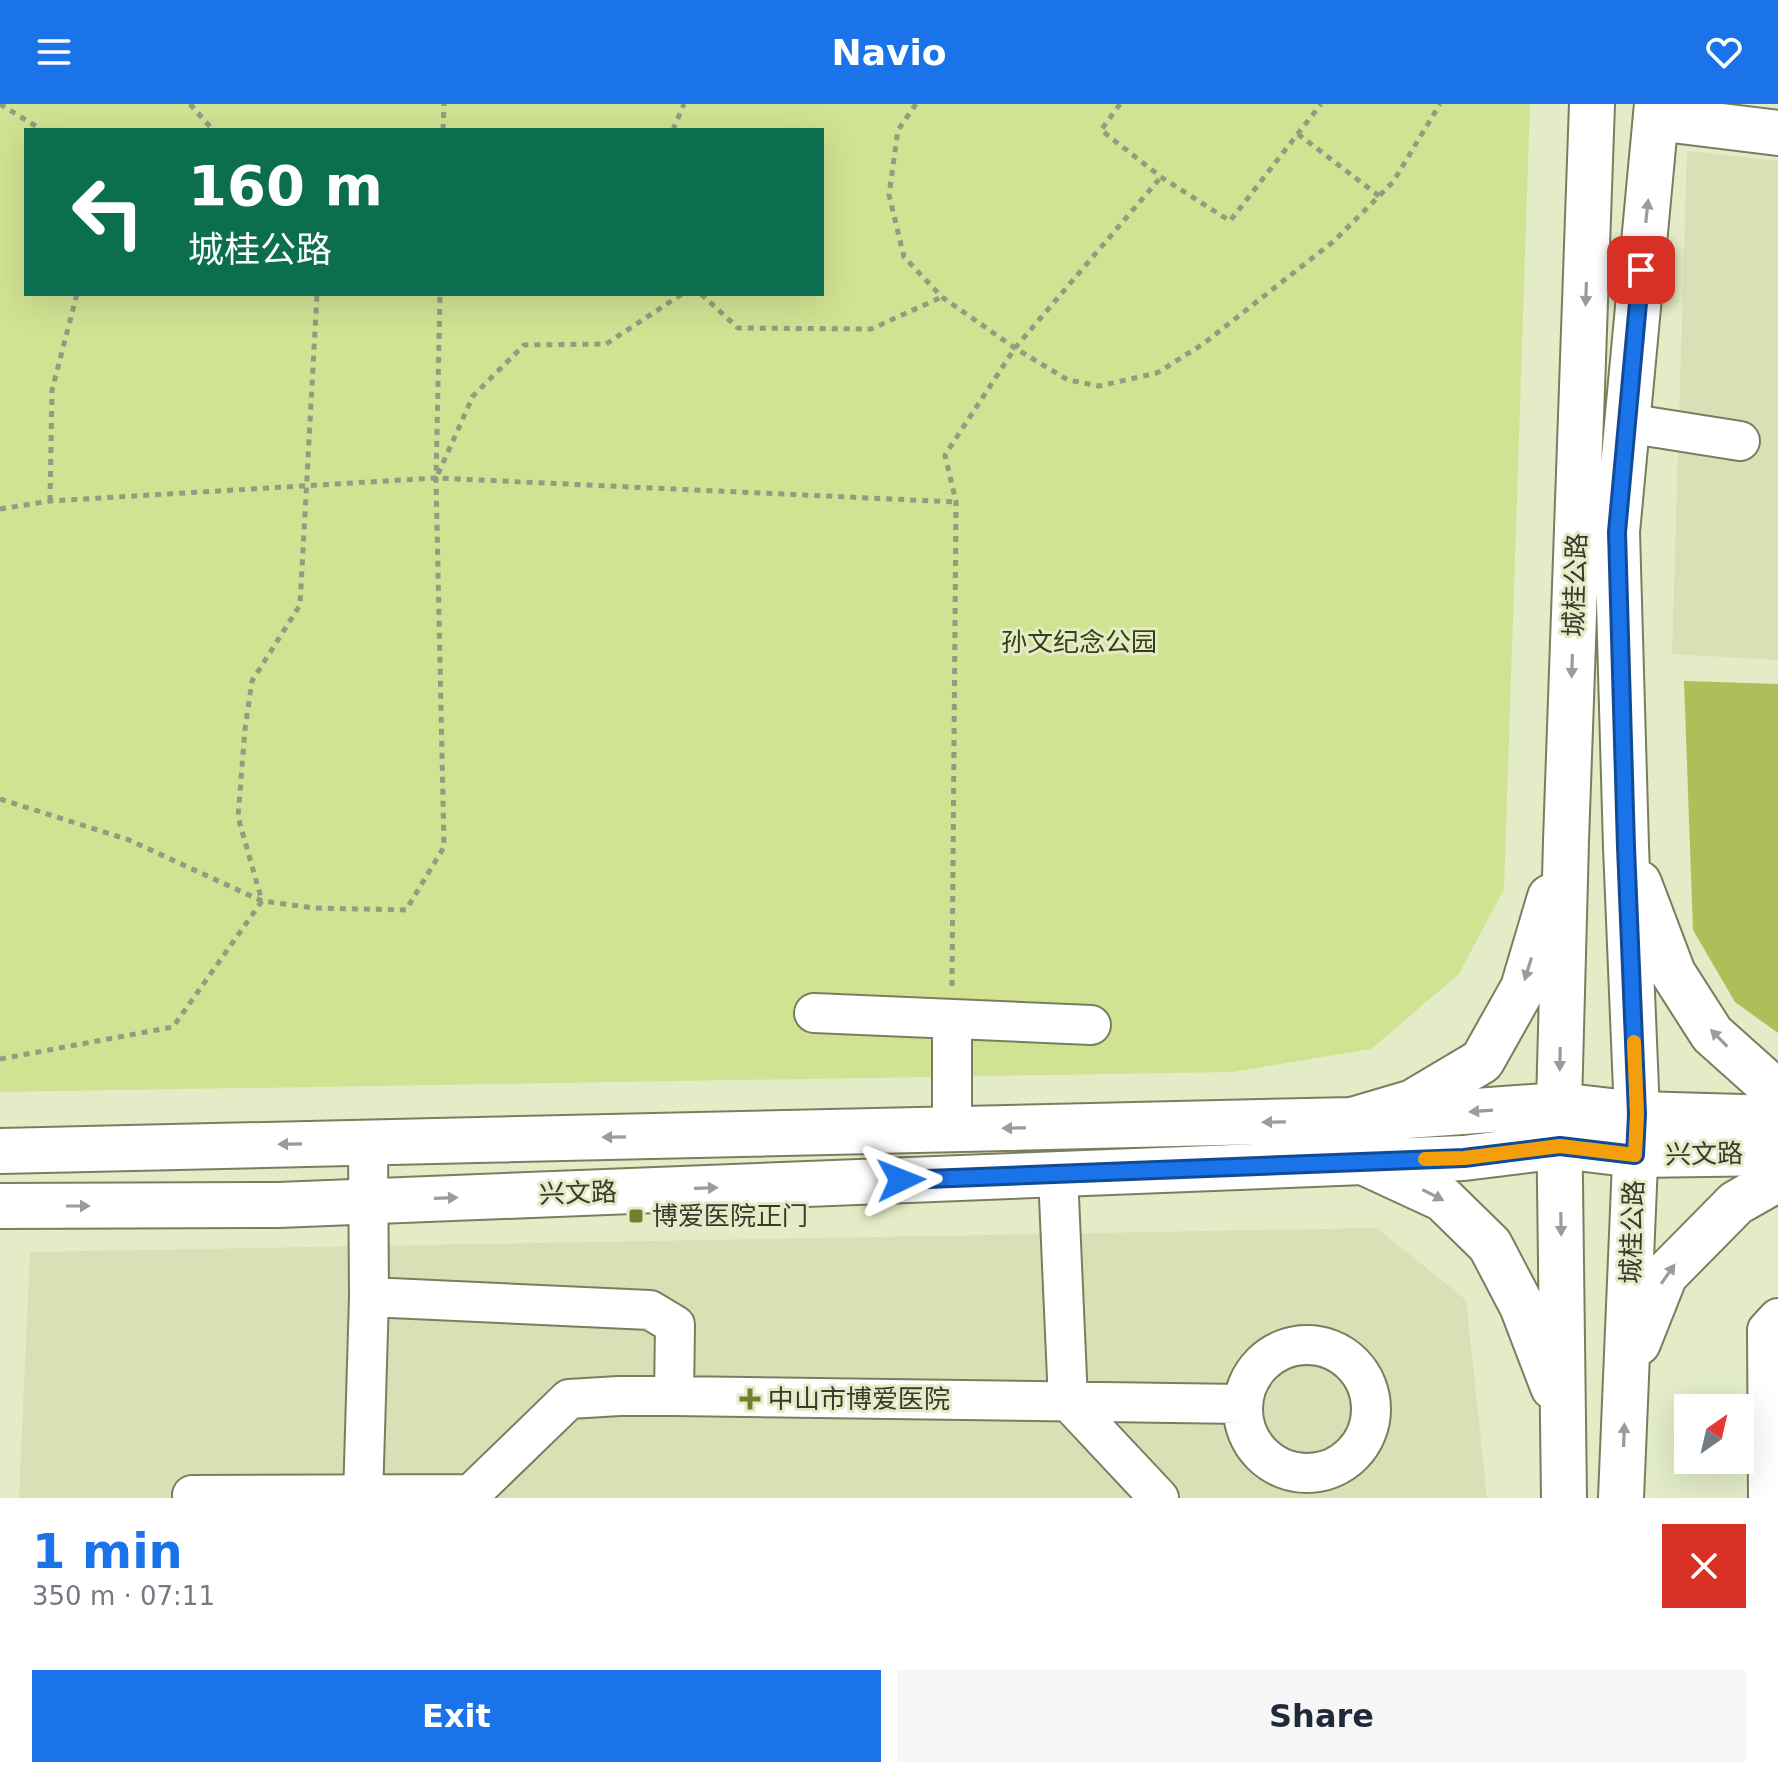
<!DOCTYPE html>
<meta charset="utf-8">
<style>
:root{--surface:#fff;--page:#f6f6f7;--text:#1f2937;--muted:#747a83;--accent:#1a73e8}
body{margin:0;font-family:"DejaVu Sans","Noto Sans SC",sans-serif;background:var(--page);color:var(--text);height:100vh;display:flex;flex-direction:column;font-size:30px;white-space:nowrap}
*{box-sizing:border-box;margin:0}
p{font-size:26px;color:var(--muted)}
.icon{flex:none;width:44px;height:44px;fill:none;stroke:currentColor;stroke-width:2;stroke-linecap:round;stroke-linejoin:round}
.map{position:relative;height:1394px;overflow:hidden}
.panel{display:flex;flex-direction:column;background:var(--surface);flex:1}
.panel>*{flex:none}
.hud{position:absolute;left:24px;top:24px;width:800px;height:168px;border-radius:0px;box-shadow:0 8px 32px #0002;background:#0b6e4f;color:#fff;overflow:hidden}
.needle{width:52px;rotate:34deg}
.tools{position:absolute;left:1674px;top:1290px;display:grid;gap:16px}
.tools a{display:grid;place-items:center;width:80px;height:80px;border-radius:0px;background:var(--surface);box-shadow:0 8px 32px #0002;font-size:40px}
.pin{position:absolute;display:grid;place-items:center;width:68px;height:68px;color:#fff;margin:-34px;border-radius:16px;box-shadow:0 4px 12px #0006}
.me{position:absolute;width:88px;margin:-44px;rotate:88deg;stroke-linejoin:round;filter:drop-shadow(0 0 6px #0008)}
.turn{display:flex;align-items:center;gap:28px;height:168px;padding:0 32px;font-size:36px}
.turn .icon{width:104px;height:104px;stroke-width:2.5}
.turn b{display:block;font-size:56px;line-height:68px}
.round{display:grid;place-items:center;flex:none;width:84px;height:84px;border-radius:0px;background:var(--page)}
.summary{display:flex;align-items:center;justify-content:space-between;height:136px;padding:0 32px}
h1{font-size:48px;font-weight:700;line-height:60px;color:var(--accent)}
.primary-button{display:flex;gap:16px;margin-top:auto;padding:16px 32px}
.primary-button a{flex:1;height:92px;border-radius:0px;background:var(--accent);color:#fff;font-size:32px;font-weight:700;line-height:92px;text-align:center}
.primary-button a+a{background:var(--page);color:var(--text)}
header{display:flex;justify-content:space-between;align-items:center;height:104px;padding:0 32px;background:var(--accent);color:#fff;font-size:36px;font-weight:700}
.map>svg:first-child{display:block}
.built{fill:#d7e1b5}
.green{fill:#d1e293;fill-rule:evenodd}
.building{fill:#acbf58}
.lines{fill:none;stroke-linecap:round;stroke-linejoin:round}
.minor-casing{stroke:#787f5e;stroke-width:42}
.tertiary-casing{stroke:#787f5e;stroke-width:48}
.secondary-casing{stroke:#787f5e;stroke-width:48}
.primary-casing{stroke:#787f5e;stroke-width:48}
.path{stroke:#959b80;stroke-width:5;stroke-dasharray:6 6;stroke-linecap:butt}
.minor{stroke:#fff;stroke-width:38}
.tertiary{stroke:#fff;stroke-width:44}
.secondary{stroke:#fff;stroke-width:44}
.primary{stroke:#fff;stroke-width:44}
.oneway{fill:#9b9c96}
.route-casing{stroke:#114b97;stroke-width:20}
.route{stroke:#1a73e8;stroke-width:14}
.slow{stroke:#f59e0b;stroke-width:14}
.poi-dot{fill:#73802e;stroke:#e3ecc7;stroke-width:3}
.labels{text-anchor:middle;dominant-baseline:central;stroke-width:6;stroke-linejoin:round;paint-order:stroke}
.street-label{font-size:26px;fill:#373a2c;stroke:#e3ecc7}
.park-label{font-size:26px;fill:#373f14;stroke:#e3ecc7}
.poi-label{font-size:26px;fill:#373a2c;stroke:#e3ecc7;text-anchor:start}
</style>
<header><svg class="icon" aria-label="menu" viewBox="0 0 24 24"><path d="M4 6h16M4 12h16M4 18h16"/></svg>Navio<svg class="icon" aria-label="heart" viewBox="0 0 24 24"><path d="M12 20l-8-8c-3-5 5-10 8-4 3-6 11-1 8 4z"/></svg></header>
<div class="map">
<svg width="1778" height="1394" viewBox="0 0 1778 1394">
<rect width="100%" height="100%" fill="#e3ecc7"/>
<!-- built -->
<path class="built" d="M1687,47L1778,57V556L1672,550Z
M1377,1124L1466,1196L1487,1394H19L30,1148Z"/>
<!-- green -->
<path class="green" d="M0,0H1530L1504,785L1459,870L1371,945L1233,968L0,988ZM26,26H822V190H26Z"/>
<!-- building -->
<path class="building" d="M1684,577L1778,580V929L1735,898L1693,826Z"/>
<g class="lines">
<!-- minor casing -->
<g class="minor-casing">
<path id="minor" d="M1626,319L1740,337
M814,909L1091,921
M952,1025V915
M1058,1070L1068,1297L1159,1394
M369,1193L650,1206L675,1221L674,1292
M1243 1305a64 64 0 1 1 128 0a64 64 0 1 1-128 0Z
M192,1391L471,1390L569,1295L619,1292H674L1242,1300
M363,1394L369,1193L368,1038
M1768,1394L1767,1226L1778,1214"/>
</g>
<!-- tertiary casing -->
<g class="tertiary-casing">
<path id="tertiary" d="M1656,14L1778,29"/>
</g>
<!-- secondary casing -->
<g class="secondary-casing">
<path id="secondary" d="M0,1047L1352,1016L1559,1001L1637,1010L1778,1014
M0,1102L278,1101L1464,1054L1560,1042L1635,1051L1778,1049"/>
</g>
<!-- primary casing -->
<g class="primary-casing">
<path id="primary" d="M1639,779L1673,869L1712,930L1769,981L1778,983
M1352,1016L1413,998L1482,957L1523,884L1550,793
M1363,1058L1443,1095L1490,1141L1522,1202L1553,1283
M1638,1239L1665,1171L1736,1099L1778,1075
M1564,1394L1559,1001L1566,737L1592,0
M1621,1394L1637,1010L1626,743L1617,428L1657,0"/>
</g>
<!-- path -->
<path class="path" d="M0,0L42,26
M190,0L213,26
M916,0L898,26L889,91L904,153L942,193L1015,244L1068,276L1099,282L1157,269L1203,240L1334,137L1393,78L1440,0
M1120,0L1101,26L1161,73L1230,117L1321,0
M443,26L444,0
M673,26L684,0
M1298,30L1379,92
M701,190L738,224L871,225L942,193
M438,370L473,292L524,241L606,240L682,190
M50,397L52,286L77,190
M0,405L50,397L436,374L956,398
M0,695L129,736L262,797L314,804L406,806L444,743L436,374L440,190
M952,882L956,398L945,351L1015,244L1161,73
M0,955L173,923L262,797L238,713L245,625L252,577L300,501L317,190"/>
<!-- minor -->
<use href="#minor" class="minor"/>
<!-- tertiary -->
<use href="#tertiary" class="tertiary"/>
<!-- secondary -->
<use href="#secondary" class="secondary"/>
<!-- primary -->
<use href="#primary" class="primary"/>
</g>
<!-- one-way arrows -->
<defs><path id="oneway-solid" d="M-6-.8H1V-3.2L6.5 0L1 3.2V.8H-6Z" transform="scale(2)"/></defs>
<g class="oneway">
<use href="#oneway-solid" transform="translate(1647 107) rotate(-84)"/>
<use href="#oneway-solid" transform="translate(1586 190) rotate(92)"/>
<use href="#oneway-solid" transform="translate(1572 562) rotate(92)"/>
<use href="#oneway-solid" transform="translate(1528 865) rotate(107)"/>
<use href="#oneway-solid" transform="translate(1719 934) rotate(-134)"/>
<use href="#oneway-solid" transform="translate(1560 955) rotate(91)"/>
<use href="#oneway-solid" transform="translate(1481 1007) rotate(176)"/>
<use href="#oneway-solid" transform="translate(1274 1018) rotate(179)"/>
<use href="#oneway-solid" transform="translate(1014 1024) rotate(179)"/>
<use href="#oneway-solid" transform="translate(614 1033) rotate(179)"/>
<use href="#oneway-solid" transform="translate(290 1040) rotate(179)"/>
<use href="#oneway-solid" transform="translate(706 1084) rotate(-2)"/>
<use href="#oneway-solid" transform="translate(1433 1091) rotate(27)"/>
<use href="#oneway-solid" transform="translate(446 1094) rotate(-2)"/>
<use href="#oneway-solid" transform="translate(78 1102)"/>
<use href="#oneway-solid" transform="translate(1561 1120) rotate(89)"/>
<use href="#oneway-solid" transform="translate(1668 1170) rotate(-55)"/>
<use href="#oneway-solid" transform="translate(1624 1331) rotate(-88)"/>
</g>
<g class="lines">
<!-- route casing -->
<g class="route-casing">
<path id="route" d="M901,1076L1464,1054L1560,1042L1635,1051L1637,1010L1626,743L1617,428L1641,166"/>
</g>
<!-- route -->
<use href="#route" class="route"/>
<!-- slow -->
<path class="slow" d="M1425,1055L1464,1054L1560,1042L1635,1051L1637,1010L1634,938"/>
</g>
<!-- markers -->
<g class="poi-dot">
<rect x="628" y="1104" width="16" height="16" rx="4"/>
<path d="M746 1283h8v8h8v8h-8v8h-8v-8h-8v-8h8z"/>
</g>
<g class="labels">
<!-- street labels -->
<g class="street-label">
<text transform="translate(1575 481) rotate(-88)">城桂公路</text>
<text transform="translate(1704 1050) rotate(-1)">兴文路</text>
<text transform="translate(578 1089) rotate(-2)">兴文路</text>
<text transform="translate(1632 1128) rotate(-88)">城桂公路</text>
</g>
<!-- park labels -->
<g class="park-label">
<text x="1079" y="538">孙文纪念公园</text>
</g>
<!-- poi labels -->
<g class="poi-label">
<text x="652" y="1112">博爱医院正门</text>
<text x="768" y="1295">中山市博爱医院</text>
</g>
</g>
</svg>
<div class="tools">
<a><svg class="needle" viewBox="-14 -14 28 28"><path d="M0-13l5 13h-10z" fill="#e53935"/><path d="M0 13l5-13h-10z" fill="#747a83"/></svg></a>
</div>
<div class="pin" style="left:1641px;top:166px;background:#d93025"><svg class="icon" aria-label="arrive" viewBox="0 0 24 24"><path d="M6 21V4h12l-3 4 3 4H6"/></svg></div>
<svg class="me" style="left:901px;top:1076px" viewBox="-20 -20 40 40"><path d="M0-17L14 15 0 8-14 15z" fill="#1a73e8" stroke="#fff" stroke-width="4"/></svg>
<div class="hud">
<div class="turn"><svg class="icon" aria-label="left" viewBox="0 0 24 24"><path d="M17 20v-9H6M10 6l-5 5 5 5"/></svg><div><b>160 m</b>城桂公路</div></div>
</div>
</div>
<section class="panel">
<div class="summary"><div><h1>1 min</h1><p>350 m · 07:11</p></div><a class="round" style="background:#d93025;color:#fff"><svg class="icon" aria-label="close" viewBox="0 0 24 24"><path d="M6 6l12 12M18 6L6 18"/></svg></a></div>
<div class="primary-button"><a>Exit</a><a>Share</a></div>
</section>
